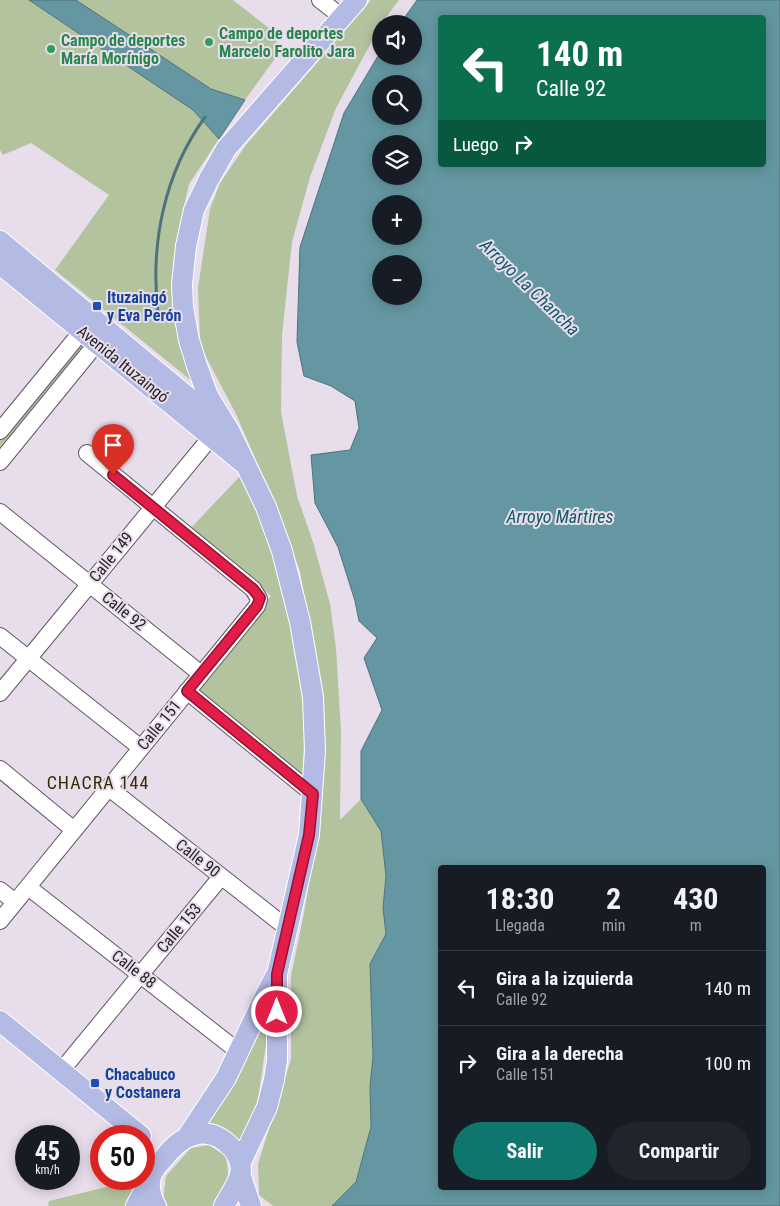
<!DOCTYPE html>
<html lang="es">
<meta charset="utf-8">
<style>
:root{--surface:#171b24;--page:#20242c;--text:#f1f3f6;--muted:#9ea1a6;--line:#363941;--accent:#0f766e}
body{margin:0;font-family:"Roboto Condensed",sans-serif;background:var(--page);color:var(--text);height:100vh;display:flex;flex-direction:column;font-size:19px;white-space:nowrap}
*{box-sizing:border-box;margin:0}
p{font-size:16px;color:var(--muted)}
.icon{flex:none;width:28px;height:28px;fill:none;stroke:currentColor;stroke-width:2;stroke-linecap:round;stroke-linejoin:round}
.map{position:relative;flex:1;overflow:hidden}
.side{position:absolute;left:438px;top:865px;width:328px;height:325px;display:flex;flex-direction:column;background:var(--surface);border-radius:5px;box-shadow:0 2px 12px #0003}
.side>*{flex:none}
.top-card{position:absolute;left:438px;top:15px;width:328px;height:152px;border-radius:5px;box-shadow:0 2px 12px #0003;background:#0b6e4f;color:#fff;overflow:hidden}
.fabs{position:absolute;left:372px;top:15px;display:grid;gap:10px}
.fabs a{display:grid;place-items:center;width:50px;height:50px;border-radius:50%;background:var(--surface);box-shadow:0 2px 12px #0003;font-size:25px}
.speed{position:absolute;left:15px;top:1125px;display:flex;gap:10px;font-size:25px;font-weight:700;text-align:center}
.speed>*{display:grid;place-content:center;width:65px;height:65px;border-radius:50%;background:var(--surface);box-shadow:0 2px 12px #0003;line-height:1}
.speed small{font-size:12px;font-weight:400}
.speed .limit{border:8px solid #d22;background:#fff;color:#111}
.pin{position:absolute;display:grid;place-items:center;width:42px;height:42px;color:#fff;margin:-51px -21px;border-radius:50% 50% 50% 0;rotate:-45deg;box-shadow:0 0 5px #0007}
.pin .icon{rotate:45deg}
.me{position:absolute;width:55px;margin:-28px;rotate:0deg;stroke-linejoin:round;filter:drop-shadow(0 0 4px #0008)}
.turn{display:flex;align-items:center;gap:18px;height:105px;padding:0 15px;font-size:22px}
.turn .icon{width:65px;height:65px;stroke-width:2.5}
.turn b{display:block;font-size:35px;line-height:42px}
.then{display:flex;align-items:center;height:48px;padding:0 15px;background:#0003;gap:10px;font-size:19px}
.eta{display:flex;justify-content:space-evenly;align-items:center;height:85px;text-align:center}
.eta b{font-size:30px;font-weight:700;line-height:35px}
.button{display:flex;gap:10px;margin-top:auto;padding:10px 15px}
.button a{flex:1;height:58px;border-radius:30px;background:var(--accent);color:#fff;font-size:20px;font-weight:700;line-height:58px;text-align:center}
.button a+a{background:var(--page);color:var(--text)}
ul{padding:0;list-style:none}
li{display:flex;align-items:center;gap:15px;height:75px;padding:0 15px;border-top:1px solid var(--line)}
li div{flex:1}
li b{display:block;font-size:19px}
li em{font-style:normal}
.map>svg:first-child{display:block}
.green{fill:#b3c39e}
.water{fill:#6497a1;stroke:#50737b;fill-rule:evenodd}
.lines{fill:none;stroke-linecap:round;stroke-linejoin:round}
.stream{stroke:#50737b;stroke-width:3}
.minor-casing{stroke:#615864;stroke-width:18}
.major-casing{stroke:#fff;stroke-width:22}
.minor{stroke:#fff;stroke-width:16}
.major{stroke:#b3bae3;stroke-width:20}
.route-casing{stroke:#92132f;stroke-width:12}
.route{stroke:#e11d48;stroke-width:9}
.leisure-dot{fill:#2e9e5b;stroke:#e8ddeb;stroke-width:2}
.transit-dot{fill:#1a4fb4;stroke:#e8ddeb;stroke-width:2}
.labels{text-anchor:middle;dominant-baseline:central;stroke-width:4;stroke-linejoin:round;paint-order:stroke}
.leisure-label{font-size:16px;font-weight:bold;fill:#27864d;stroke:#e8ddeb;text-anchor:start}
.transit-label{font-size:16px;font-weight:bold;fill:#164399;stroke:#e8ddeb;text-anchor:start}
.street-label{font-size:16px;fill:#221e23;stroke:#e8ddeb}
.water-label{font-size:18px;font-style:italic;fill:#125a66;stroke:#e8ddeb}
.neighbourhood-label{font-size:18px;letter-spacing:1px;fill:#372c01;stroke:#e8ddeb}
</style>
<div class="map">
<svg width="780" height="1206" viewBox="0 0 780 1206">
<rect width="100%" height="100%" fill="#e8ddeb"/>
<!-- green -->
<path class="green" d="M0,0H29L193,110L219,139L189,184L175,246V302L193,382L55,270L109,195L31,143L3,155L0,150Z
M76,0H233L274,32L279,53L245,100L211,89Z
M371,0H399L381,24L336,108L310,177L292,242L282,335L281,412L297,496L314,545L330,604L336,648L341,731L340,820L361,799L381,831L386,876L383,908L386,934L370,965L373,1057L370,1086L371,1127L356,1182L332,1206H273L259,1195L258,1164L291,1059V976L304,913L320,819L314,650L300,571L275,504L235,412L205,355L200,339L198,288L210,209L220,183L246,145Z
M83,337L88,342L0,451V440Z
M243,473L281,564L305,707L303,777L193,688L271,596L189,530Z
M274,989L257,1106L242,1149L201,1126Z
M209,1145L226,1156L229,1182L217,1206H168L163,1200L166,1176L191,1148Z
M139,1179L125,1206H48L49,1201Z"/>
<!-- water -->
<path class="water" d="M29,0H76L211,89L245,100L219,139L193,110Z
M417,0H780V1206H332L356,1182L371,1127L370,1086L373,1057L370,964L386,934L383,908L386,876L381,831L361,799V751L382,710L364,658L377,638L359,621L355,601L338,547L315,503L311,455L350,450L359,428L355,401L331,386L304,376L297,342L300,247L344,113L381,51V56H414V24H400ZM440,18H762V165H440ZM381,84H414V116H381ZM381,144H414V176H381ZM381,204H414V236H381ZM381,264H414V296H381ZM440,868H762V1188H440Z"/>
<g class="lines">
<!-- stream -->
<path class="stream" d="M158,313C150,244 164,174 205,117"/>
<!-- minor casing -->
<g class="minor-casing">
<path id="minor" d="M320,0L342,17
M0,431L82,331L100,325L97,343L0,462
M0,512L201,674
M0,636L141,748
M187,691L313,794
M0,693L211,437L213,425
M0,769L74,830
M109,788L287,928
M28,887L239,1052
M0,890L15,902
M0,921L257,606L259,599L253,589L87,453
M61,1071L221,877"/>
</g>
<!-- major casing -->
<g class="major-casing">
<path id="major" d="M0,241L219,423
M0,264L242,462
M0,1021L141,1136
M187,1137L226,1078L266,994L276,975
M240,1164L267,1107L274,1080L277,1060V974L309,835L315,751L313,697L300,622L282,551L266,507L230,432L208,396L197,366L189,340L183,307L182,284L186,246L194,210L209,179L226,149L357,0
M240,1174L251,1206
M136,1206L142,1195L150,1186
M156,1206C151,1199 148,1185 151,1177C153,1170 159,1163 164,1158C182,1134 208,1123 231,1147C238,1154 243,1166 240,1175C237,1186 229,1196 224,1206"/>
</g>
<!-- minor -->
<use href="#minor" class="minor"/>
<!-- major -->
<use href="#major" class="major"/>
</g>
<g class="lines">
<!-- route casing -->
<g class="route-casing">
<path id="route" d="M113,475L253,589L260,598L257,606L187,691L313,794L309,835L277,974V1012"/>
</g>
<!-- route -->
<use href="#route" class="route"/>
</g>
<!-- markers -->
<g class="leisure-dot">
<circle cx="209" cy="42" r="5"/>
<circle cx="51" cy="49" r="5"/>
</g>
<g class="transit-dot">
<rect x="92" y="301" width="10" height="10" rx="2.5"/>
<rect x="90" y="1078" width="10" height="10" rx="2.5"/>
</g>
<g class="labels">
<!-- leisure labels -->
<g class="leisure-label">
<text x="219" y="33">Campo de deportes<tspan x="219" dy="18">Marcelo Farolito Jara</tspan></text>
<text x="61" y="40">Campo de deportes<tspan x="61" dy="18">María Morínigo</tspan></text>
</g>
<!-- transit labels -->
<g class="transit-label">
<text x="107" y="297">Ituzaingó<tspan x="107" dy="18">y Eva Perón</tspan></text>
<text x="105" y="1074">Chacabuco<tspan x="105" dy="18">y Costanera</tspan></text>
</g>
<!-- street labels -->
<g class="street-label">
<text transform="translate(123 364) rotate(39)">Avenida Ituzaingó</text>
<text transform="translate(111 557) rotate(-51)">Calle 149</text>
<text transform="translate(124 611) rotate(39)">Calle 92</text>
<text transform="translate(159 725) rotate(-51)">Calle 151</text>
<text transform="translate(198 858) rotate(38)">Calle 90</text>
<text transform="translate(179 928) rotate(-50)">Calle 153</text>
<text transform="translate(134 969) rotate(38)">Calle 88</text>
</g>
<!-- water labels -->
<g class="water-label">
<text transform="translate(530 287) rotate(44)">Arroyo La Chancha</text>
<text x="560" y="516">Arroyo Mártires</text>
</g>
<!-- neighbourhood labels -->
<g class="neighbourhood-label">
<text x="98" y="782">CHACRA 144</text>
</g>
</g>
</svg>
<div class="fabs">
<a><svg class="icon" aria-label="sound" viewBox="0 0 24 24"><path d="M4 9h4l5-4v14l-5-4H4zM17 9q2 3 0 6"/></svg></a>
<a><svg class="icon" aria-label="search" viewBox="0 0 24 24"><circle cx="10" cy="10" r="6"/><path d="M15 15l6 6"/></svg></a>
<a><svg class="icon" aria-label="layers" viewBox="0 0 24 24"><path d="M12 4l9 5-9 5-9-5zM3 14l9 5 9-5"/></svg></a>
<a>+</a>
<a>−</a>
</div>
<div class="speed"><div>45<small>km/h</small></div><div class="limit">50</div></div>
<div class="pin" style="left:113px;top:475px;background:#d93025"><svg class="icon" aria-label="arrive" viewBox="0 0 24 24"><path d="M6 21V4h12l-3 4 3 4H6"/></svg></div>
<svg class="me" style="left:277px;top:1012px" viewBox="-20 -20 40 40"><circle r="17" fill="#e11d48" stroke="#fff" stroke-width="3"/><path d="M0-11L8 9 0 5-8 9z" fill="#fff"/></svg>
<div class="top-card">
<div class="turn"><svg class="icon" aria-label="left" viewBox="0 0 24 24"><path d="M17 20v-9H6M10 6l-5 5 5 5"/></svg><div><b>140 m</b>Calle 92</div></div>
<div class="then">Luego<svg class="icon" aria-label="right" viewBox="0 0 24 24"><path d="M7 20v-9h11M14 6l5 5-5 5"/></svg></div>
</div>
<section class="side">
<div class="eta">
<div><b>18:30</b><p>Llegada</p></div>
<div><b>2</b><p>min</p></div>
<div><b>430</b><p>m</p></div>
</div>
<ul>
<li><svg class="icon" aria-label="left" viewBox="0 0 24 24"><path d="M17 20v-9H6M10 6l-5 5 5 5"/></svg><div><b>Gira a la izquierda</b><p>Calle 92</p></div><em>140 m</em></li>
<li><svg class="icon" aria-label="right" viewBox="0 0 24 24"><path d="M7 20v-9h11M14 6l5 5-5 5"/></svg><div><b>Gira a la derecha</b><p>Calle 151</p></div><em>100 m</em></li>
</ul>
<div class="button"><a>Salir</a><a>Compartir</a></div>
</section>
</div>
